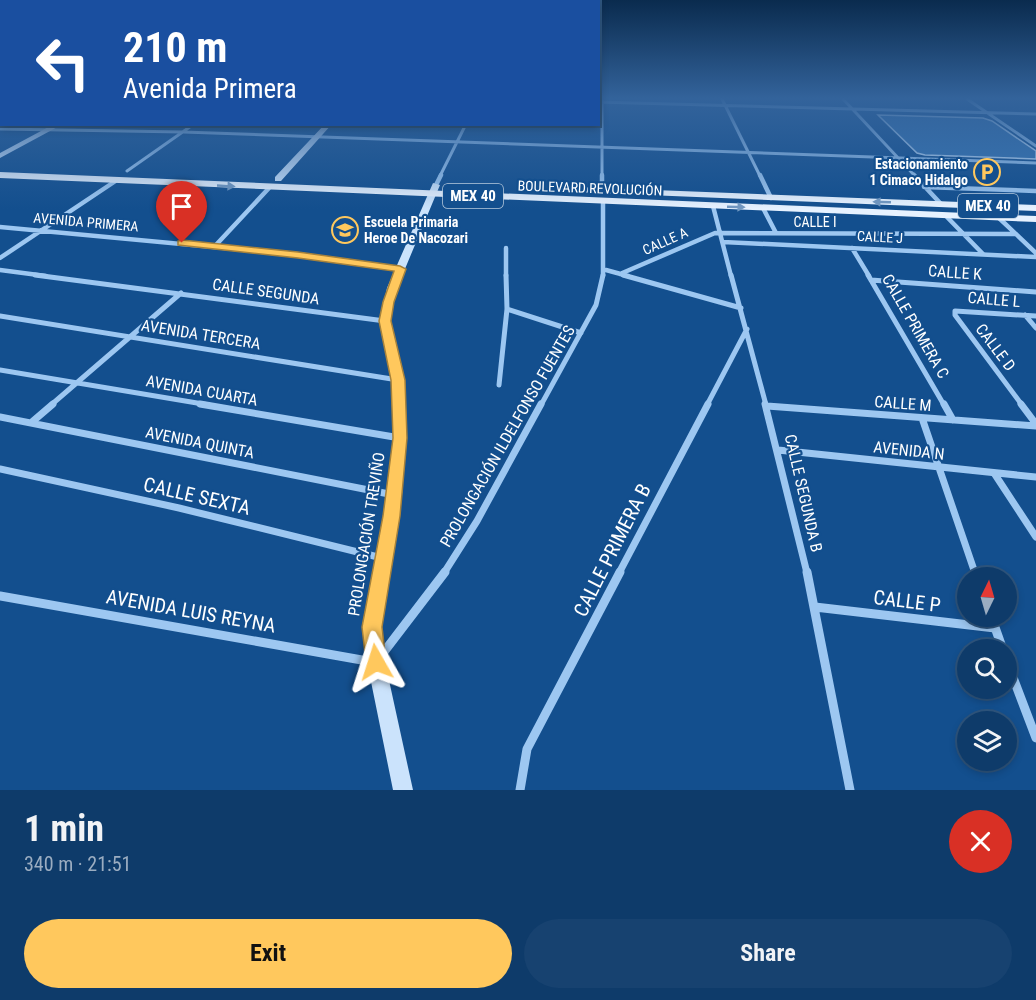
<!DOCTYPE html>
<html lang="en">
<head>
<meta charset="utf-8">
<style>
  body { margin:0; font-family:"Roboto Condensed",sans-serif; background:#174270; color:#f1f3f6; height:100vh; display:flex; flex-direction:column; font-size:22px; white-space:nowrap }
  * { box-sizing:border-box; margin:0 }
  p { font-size:20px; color:#9badc1 }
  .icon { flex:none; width:33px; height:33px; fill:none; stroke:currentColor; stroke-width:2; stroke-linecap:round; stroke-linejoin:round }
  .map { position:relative; height:790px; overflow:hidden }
  .sheet { display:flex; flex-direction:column; background:#0e3b6a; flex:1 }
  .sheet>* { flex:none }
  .banner { position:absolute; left:0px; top:0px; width:600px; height:126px; box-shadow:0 3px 9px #0003,0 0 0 2px #2e557e; background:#1a4fa0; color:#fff; overflow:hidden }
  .needle { width:39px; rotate:5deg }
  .tools { position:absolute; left:957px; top:567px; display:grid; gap:12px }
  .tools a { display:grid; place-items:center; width:60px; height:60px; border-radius:50%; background:#0e3b6a; box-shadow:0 3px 9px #0003,0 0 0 2px #2e557e; font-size:30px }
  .pin { position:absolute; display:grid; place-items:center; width:51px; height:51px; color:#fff; margin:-62px -26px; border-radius:50% 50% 50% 0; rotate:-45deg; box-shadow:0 0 6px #0007 }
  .pin .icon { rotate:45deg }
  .me { position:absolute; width:66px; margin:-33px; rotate:354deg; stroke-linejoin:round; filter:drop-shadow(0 0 4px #0008) }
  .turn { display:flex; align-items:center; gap:21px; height:126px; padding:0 24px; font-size:27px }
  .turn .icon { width:78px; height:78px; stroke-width:2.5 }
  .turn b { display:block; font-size:42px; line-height:51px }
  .round { display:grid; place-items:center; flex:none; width:63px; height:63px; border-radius:32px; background:#174270 }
  .overview { display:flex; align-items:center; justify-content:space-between; height:102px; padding:0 24px }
  h1 { font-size:36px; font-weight:700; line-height:45px }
  .primary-button { display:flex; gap:12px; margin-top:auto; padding:12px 24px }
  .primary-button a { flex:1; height:69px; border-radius:36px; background:#ffc85d; color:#111; font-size:24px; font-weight:700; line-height:69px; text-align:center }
  .primary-button a+a { background:#174270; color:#f1f3f6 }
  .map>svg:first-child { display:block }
</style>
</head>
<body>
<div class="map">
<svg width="1036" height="790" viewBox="0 0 1036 790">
  <rect width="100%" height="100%" fill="#134f8e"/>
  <path fill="#3776b5" stroke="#c4e0fc" stroke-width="1.5" d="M878,115L983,118L992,121L1036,151V159L925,155L917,153Z"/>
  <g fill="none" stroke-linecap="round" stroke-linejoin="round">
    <path stroke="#9dc7f1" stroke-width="3" d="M602,99V176
      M722,99L760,176
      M843,99L915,176
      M967,99L1036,146
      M598,102L1036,114
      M0,129L184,132L1036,163
      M127,171L194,124
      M440,176L466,124"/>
    <path stroke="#9dc7f1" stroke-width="4.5" d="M602,175V191
      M760,175L771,198
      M914,175L941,204
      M436,185L441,175
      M924,187L1036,191
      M603,202V276
      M713,206L731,276
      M763,208L776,233
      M946,216L983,254
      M999,218L1036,253
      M0,227L298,255L400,269
      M723,242L1036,257
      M215,246L269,188
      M506,248V276
      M852,248L869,276
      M0,258L117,180
      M0,270L46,276
      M606,270L628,276
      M620,274L715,233L1016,234"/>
    <path stroke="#9dc7f1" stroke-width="5" d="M35,275L385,321
      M623,275L741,308
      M731,275L766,405
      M868,275L944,405
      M871,280L1036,292
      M507,309L581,333
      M1025,315L1036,328
      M0,316L398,380
      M0,370L209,405
      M499,385L507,309L506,275
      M51,405L181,293
      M541,405L596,305L603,275
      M707,405L747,329
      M1022,405L955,315V311L1036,316"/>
    <path stroke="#9dc7f1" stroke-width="7" d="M200,404L400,438
      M765,404L807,573
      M944,404L953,420
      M1021,404L1036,424
      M767,406L1036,426
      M0,417L394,495
      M922,418L975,573
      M32,422L53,404
      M778,450L1036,477
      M0,469L179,508L382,558
      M994,473L1036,537
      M444,573L477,521L541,404
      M619,573L708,404"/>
    <path stroke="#9dc7f1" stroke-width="9" d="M807,572L850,790
      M975,572L977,578
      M0,596L373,662
      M815,607L995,628
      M991,616L1003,650
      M380,657L445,572
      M1006,659L1036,738
      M520,790L527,749L620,572"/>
    <path fill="#cbe3fc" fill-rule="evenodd" d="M54,124H63L0,158V153Z
      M325,124H332L281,181H275V177Z
      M433,183L440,185L397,288L390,321L404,380L406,438L402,495L381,627L385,662L413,790H393L367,662L363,627L388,495L394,438L392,380L380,321L387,288Z"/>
    <path fill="#e7f2ff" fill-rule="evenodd" d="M0,172L1036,216V222L0,178Z
      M577,187L1036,205V211L574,192V188Z"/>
  </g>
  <defs><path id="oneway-solid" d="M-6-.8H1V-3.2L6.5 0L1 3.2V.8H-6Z" transform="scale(1.5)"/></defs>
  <g fill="#7298c1">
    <use href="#oneway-solid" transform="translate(226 186) rotate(3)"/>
    <use href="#oneway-solid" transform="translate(882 202) rotate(-178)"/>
    <use href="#oneway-solid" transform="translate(736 207) rotate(2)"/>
  </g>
  <linearGradient id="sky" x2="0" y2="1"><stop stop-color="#0a2b4e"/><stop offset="0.47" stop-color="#33639b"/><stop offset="1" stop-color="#33639b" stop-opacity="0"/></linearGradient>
  <rect width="1036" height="209" fill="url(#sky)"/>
  <path fill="#ffc85d" stroke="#a6823c" stroke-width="1.5" d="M182,240L298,252L400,266L406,269L394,302L391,321L405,380L407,438L400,516L382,627L386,662L383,669L376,672L369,669L366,662L362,627L383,516L393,438L391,380L379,321L383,302L394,271L298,258L178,245V241Z"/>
  <defs>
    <symbol id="parking-ring" viewBox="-11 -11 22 22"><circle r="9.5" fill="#134f8e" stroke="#ffc85d" stroke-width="1.5"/><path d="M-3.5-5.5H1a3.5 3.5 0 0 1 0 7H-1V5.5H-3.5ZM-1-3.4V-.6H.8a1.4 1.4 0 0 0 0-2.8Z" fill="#ffc85d"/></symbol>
    <symbol id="school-ring" viewBox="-11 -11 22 22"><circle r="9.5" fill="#134f8e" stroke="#ffc85d" stroke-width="1.5"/><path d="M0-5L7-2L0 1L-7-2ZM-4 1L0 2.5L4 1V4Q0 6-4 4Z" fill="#ffc85d"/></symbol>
  </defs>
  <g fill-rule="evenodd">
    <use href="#parking-ring" x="972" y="157" width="30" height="30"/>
    <use href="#school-ring" x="330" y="215" width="30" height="30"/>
  </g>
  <g text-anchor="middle" stroke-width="4.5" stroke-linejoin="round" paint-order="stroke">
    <g font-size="14" font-weight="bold" fill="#fff" stroke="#134f8e" text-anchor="end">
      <text x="968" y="169">Estacionamiento<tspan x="968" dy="16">1 Cimaco Hidalgo</tspan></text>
      <text x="364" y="227" text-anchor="start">Escuela Primaria<tspan x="364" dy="16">Heroe De Nacozari</tspan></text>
    </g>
    <g font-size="14" fill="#fff" stroke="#134f8e">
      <text transform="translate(590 188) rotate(2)" y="5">BOULEVARD REVOLUCIÓN</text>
      <text transform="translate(86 222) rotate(5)" y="5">AVENIDA PRIMERA</text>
      <text x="815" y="227">CALLE I</text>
      <text transform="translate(880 237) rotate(3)" y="5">CALLE J</text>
      <text transform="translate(665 241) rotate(-24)" y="5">CALLE A</text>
    </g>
    <g fill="#134f8e" stroke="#b8cadd" stroke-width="1.5">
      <rect x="443" y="184" width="60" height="24" rx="4.5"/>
      <rect x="958" y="194" width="60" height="24" rx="4.5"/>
    </g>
    <g font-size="15" font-weight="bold" fill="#fff">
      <text x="473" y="201">MEX 40</text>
      <text x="988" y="211">MEX 40</text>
    </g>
    <g font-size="16" fill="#fff" stroke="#134f8e">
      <text transform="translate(955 272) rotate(4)" y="6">CALLE K</text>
      <text transform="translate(266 291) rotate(8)" y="6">CALLE SEGUNDA</text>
      <text transform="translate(994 299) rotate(5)" y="6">CALLE L</text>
      <text transform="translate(916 326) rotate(60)" y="6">CALLE PRIMERA C</text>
      <text transform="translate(201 334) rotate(9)" y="6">AVENIDA TERCERA</text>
      <text transform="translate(996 347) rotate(53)" y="6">CALLE D</text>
      <text transform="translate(202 390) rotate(10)" y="6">AVENIDA CUARTA</text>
      <text transform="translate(903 403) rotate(4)" y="6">CALLE M</text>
      <text transform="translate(507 436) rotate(-60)" y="6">PROLONGACIÓN ILDELFONSO FUENTES</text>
      <text transform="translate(200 442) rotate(11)" y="6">AVENIDA QUINTA</text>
      <text transform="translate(909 450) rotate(6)" y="6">AVENIDA N</text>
      <text transform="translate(804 493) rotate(77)" y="6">CALLE SEGUNDA B</text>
      <text transform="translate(366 534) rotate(-81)" y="6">PROLONGACIÓN TREVIÑO</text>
    </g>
    <g font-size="20" fill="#fff" stroke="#134f8e">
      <text transform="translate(197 496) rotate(13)" y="7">CALLE SEXTA</text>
      <text transform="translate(612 550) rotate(-63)" y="7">CALLE PRIMERA B</text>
      <text transform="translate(907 601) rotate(7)" y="7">CALLE P</text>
      <text transform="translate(191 611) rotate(10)" y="7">AVENIDA LUIS REYNA</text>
    </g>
  </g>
</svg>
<div class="tools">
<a><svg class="needle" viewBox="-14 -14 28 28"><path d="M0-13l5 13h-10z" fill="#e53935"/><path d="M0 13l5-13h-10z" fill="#9badc1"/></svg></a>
<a><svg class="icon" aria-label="search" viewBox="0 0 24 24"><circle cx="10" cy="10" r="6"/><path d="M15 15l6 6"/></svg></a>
<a><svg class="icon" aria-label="layers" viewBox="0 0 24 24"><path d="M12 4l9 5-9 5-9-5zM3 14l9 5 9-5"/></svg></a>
</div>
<div class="pin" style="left:182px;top:243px;background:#d93025"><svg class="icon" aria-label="arrive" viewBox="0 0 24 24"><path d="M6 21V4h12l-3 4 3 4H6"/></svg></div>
<svg class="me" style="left:376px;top:662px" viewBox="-20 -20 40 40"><path d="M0-17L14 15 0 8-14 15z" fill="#ffc85d" stroke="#fff" stroke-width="4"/></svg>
<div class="banner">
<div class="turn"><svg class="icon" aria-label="left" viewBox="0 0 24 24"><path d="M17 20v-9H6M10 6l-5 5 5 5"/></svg><div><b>210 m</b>Avenida Primera</div></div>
</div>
</div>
<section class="sheet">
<div class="overview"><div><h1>1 min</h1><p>340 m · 21:51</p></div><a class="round" style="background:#d93025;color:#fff"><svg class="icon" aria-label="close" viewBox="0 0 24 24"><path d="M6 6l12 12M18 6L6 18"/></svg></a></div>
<div class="primary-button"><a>Exit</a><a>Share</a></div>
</section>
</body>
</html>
